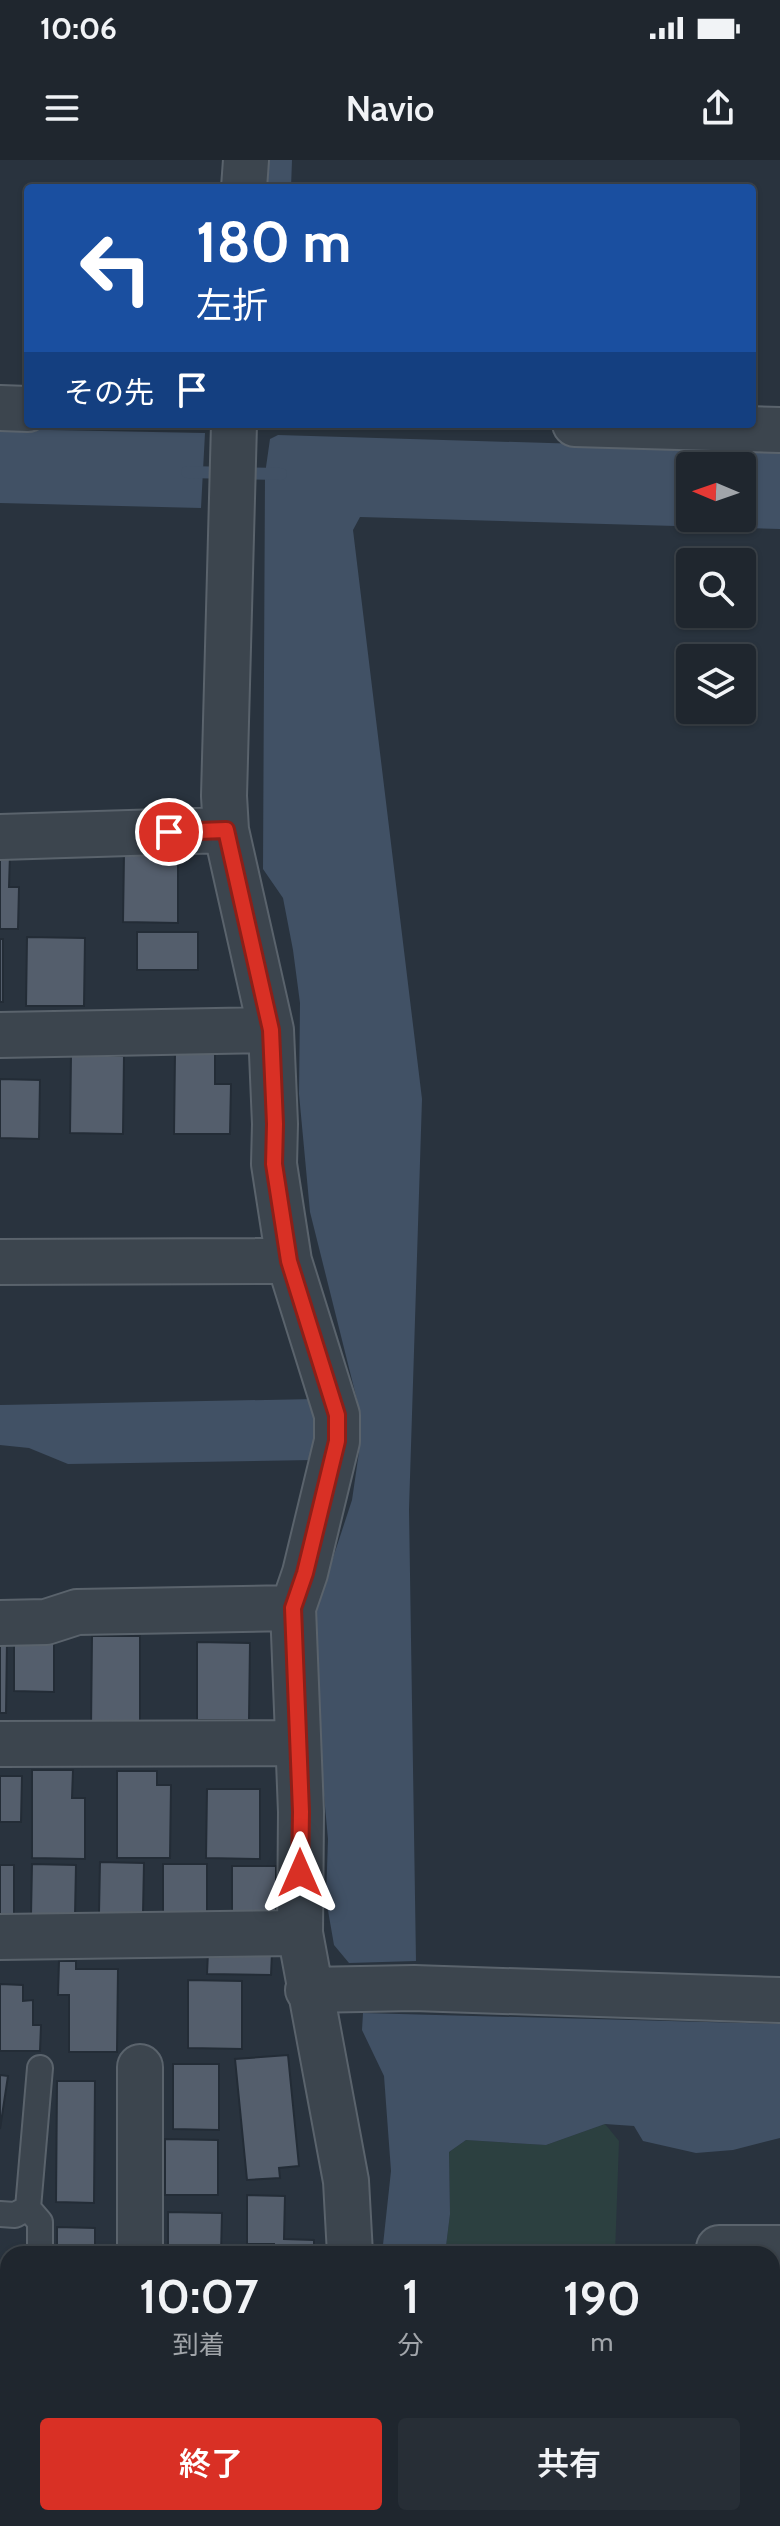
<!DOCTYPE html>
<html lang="ja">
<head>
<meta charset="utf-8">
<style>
  body { margin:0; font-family:Cabin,"Noto Sans JP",sans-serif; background:#272e36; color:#f1f3f6; height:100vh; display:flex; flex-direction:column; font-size:30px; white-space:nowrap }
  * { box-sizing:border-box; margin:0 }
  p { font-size:26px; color:#a1a5aa }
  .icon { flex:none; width:44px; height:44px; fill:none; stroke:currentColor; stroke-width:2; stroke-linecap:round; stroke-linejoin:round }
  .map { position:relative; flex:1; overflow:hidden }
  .panel { position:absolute; left:0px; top:2086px; width:780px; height:280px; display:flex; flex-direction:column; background:#1f262e; border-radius:24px 24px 0 0; box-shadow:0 2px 6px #0004,0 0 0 2px #3c434a }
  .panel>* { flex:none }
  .top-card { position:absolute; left:24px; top:24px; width:732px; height:244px; border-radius:8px; box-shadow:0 2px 6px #0004,0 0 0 2px #3c434a; background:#1a4fa0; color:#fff; overflow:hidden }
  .needle { width:52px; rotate:272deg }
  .fabs { position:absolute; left:676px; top:292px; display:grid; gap:16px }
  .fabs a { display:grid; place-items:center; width:80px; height:80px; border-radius:8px; background:#1f262e; box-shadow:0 2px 6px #0004,0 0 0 2px #3c434a; font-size:40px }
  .pin { position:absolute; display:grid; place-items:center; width:68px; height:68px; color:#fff; margin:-34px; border:4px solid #fff; border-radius:50%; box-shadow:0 2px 8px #0007 }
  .me { position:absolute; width:88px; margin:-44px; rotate:0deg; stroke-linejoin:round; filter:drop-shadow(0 0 6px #0008) }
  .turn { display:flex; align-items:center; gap:28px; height:168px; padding:0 40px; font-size:36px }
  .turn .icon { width:104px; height:104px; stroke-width:2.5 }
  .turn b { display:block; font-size:56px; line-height:68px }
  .then { display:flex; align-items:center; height:76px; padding:0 40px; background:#0003; gap:16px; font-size:30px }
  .eta { display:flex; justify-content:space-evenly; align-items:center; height:136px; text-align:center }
  .eta b { font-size:48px; font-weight:600; line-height:56px }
  .button { display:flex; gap:16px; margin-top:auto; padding:16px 40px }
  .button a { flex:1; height:92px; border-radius:8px; background:#d93025; color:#fff; font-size:32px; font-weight:600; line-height:92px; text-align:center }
  .button a+a { background:#272e36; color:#f1f3f6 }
  .status { display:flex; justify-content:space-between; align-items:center; height:56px; padding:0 40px; background:#1f262e; direction:ltr }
  .status svg { height:22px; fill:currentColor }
  header { display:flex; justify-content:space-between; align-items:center; height:104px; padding:0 40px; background:#1f262e; font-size:36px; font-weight:600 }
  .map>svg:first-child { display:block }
</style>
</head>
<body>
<div class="status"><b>10:06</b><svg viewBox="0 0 49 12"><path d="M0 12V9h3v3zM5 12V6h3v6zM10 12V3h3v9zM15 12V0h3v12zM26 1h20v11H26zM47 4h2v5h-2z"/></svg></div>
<header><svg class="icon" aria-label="menu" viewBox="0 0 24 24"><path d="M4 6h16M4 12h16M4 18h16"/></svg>Navio<svg class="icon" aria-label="share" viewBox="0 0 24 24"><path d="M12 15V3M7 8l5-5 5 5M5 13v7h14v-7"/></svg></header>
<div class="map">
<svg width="780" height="2366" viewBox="0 0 780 2366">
  <rect width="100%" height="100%" fill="#29333e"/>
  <path fill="#2c4040" d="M605,1964L619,1981L615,2094H445L450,2054L449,1992L466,1980L546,1985Z
    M248,2358H350L349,2366H248Z"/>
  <path fill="#415165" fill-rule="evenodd" d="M267,0H292L291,28H265Z
    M0,269L205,273L201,348L0,343Z
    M278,275L780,290V369L360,357L353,370L422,939L409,1349L416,1801L349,1803L334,1785L326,1739L328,1679L309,1471L352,1340L359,1292L358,1244L310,1052L299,934L300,843L293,790L283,738L263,709L265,314L270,279ZM690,306H742V358H690Z
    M315,1239L313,1300L68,1304L29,1288L0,1285V1245Z
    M363,1853L780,1864V1978L733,1990L696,1993L643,1981L634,1966L605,1964L546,1985L466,1980L449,1992L450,2054L445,2094H382L391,2011L384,1916L362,1870Z"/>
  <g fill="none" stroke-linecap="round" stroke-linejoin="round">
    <path stroke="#415165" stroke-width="12" d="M187,312L281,314"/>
  </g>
  <path fill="#545e6c" stroke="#232c36" stroke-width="2" d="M124,693H178V763L123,762Z
    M0,694H10L9,727H19L18,769H0Z
    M137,772H198V810H137Z
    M27,777L85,778L84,846H26Z
    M0,779H3V842H0Z
    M175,893H215V924H231L230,974H174Z
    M71,895L124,896L123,974L70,973Z
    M0,919L40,920L39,979L0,978Z
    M92,1476H140V1569L91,1568Z
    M0,1480H7L6,1553H0Z
    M14,1480L54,1481V1532L14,1531Z
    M197,1482L250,1483L249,1560H197Z
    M32,1610H73L72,1638H85V1699L32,1698Z
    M117,1611H157V1625H171L170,1698H117Z
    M0,1616H22L21,1662H0Z
    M207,1629H260V1699L206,1698Z
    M100,1702L144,1703L143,1754L99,1753Z
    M32,1704L76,1705L75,1756L31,1755Z
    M163,1704H207V1755H163Z
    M0,1705H14V1756H0Z
    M232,1706H276V1757H232Z
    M208,1792H272L271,1815L207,1814Z
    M59,1801H76V1809H118L117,1892H69V1835H58Z
    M188,1820L242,1821V1889L188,1888Z
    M0,1824L23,1825V1841L33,1840V1865H41L40,1891H0Z
    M288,1895L299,2006L279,2008L280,2018L247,2020L235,1899Z
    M173,1904H219V1970L173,1969Z
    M0,1915L8,1916L0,1969Z
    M57,1921H95L94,2043L56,2042Z
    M165,1979L218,1980V2035H165Z
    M247,2035L285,2036L284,2079L314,2080V2094H274V2084H247Z
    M168,2052L222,2053L221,2094H168Z
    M57,2067L95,2068V2094H57Z
    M160,2358H230V2365L160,2366Z
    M653,2358H712V2366H631V2361H653Z"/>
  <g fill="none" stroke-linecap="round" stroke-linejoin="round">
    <defs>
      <path id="lane" d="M0,2054L15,2055L28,2048
        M40,2094V2062L28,2048L40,1908
        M0,2356L8,2354
        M31,2366L32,2358"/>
      <path id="street" d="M244,28L246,0
        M0,248L28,249
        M234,264L224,636L226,670L271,870L275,964L274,1004L289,1101L337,1255V1281L305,1413L293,1448L301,1652L300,1773L346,2021L350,2094
        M575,264L780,270
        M0,677L226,670
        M0,875L271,870
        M0,1102L289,1101
        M0,1463L46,1462L77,1452L293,1448
        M0,1584L297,1583
        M0,1777L300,1773
        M308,1830L414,1828L780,1840
        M719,2088H780
        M140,2094V1907
        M141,2358V2366
        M360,2366V2358
        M603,2366V2358"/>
    </defs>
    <use href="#lane" stroke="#5a636c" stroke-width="28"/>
    <use href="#street" stroke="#5a636c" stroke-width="48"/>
    <path stroke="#4b5c5e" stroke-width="5" stroke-dasharray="6 6" stroke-linecap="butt" d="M0,2156L8,2103
      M0,2248L8,2290"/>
    <use href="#lane" stroke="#3c454e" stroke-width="24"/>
    <use href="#street" stroke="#3c454e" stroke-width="44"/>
  </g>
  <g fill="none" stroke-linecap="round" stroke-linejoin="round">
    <defs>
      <path id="route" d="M169,672L226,670L271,870L275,964L274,1004L289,1101L337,1255V1281L305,1413L293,1448L301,1652L300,1713"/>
    </defs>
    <use href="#route" stroke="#8d1f18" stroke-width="20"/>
    <use href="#route" stroke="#d93025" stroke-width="14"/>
  </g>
</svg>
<div class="fabs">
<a><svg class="needle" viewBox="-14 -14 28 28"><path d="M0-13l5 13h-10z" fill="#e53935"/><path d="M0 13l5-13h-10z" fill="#a1a5aa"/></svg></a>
<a><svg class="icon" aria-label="search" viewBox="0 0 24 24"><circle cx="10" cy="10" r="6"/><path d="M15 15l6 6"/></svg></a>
<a><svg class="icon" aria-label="layers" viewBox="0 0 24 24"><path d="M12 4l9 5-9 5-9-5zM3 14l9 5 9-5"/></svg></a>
</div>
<div class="pin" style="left:169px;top:672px;background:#d93025"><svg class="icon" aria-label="arrive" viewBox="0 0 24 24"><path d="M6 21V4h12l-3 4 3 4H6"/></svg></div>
<svg class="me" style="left:300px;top:1713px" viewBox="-20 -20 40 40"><path d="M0-17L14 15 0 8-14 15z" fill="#d93025" stroke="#fff" stroke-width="4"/></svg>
<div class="top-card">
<div class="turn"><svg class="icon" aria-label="left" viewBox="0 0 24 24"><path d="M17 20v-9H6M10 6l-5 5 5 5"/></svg><div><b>180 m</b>左折</div></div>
<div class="then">その先<svg class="icon" aria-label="arrive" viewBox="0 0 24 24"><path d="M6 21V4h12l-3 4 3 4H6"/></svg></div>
</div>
<section class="panel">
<div class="eta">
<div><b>10:07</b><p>到着</p></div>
<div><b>1</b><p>分</p></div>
<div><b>190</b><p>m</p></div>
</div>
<div class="button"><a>終了</a><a>共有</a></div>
</section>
</div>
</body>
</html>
